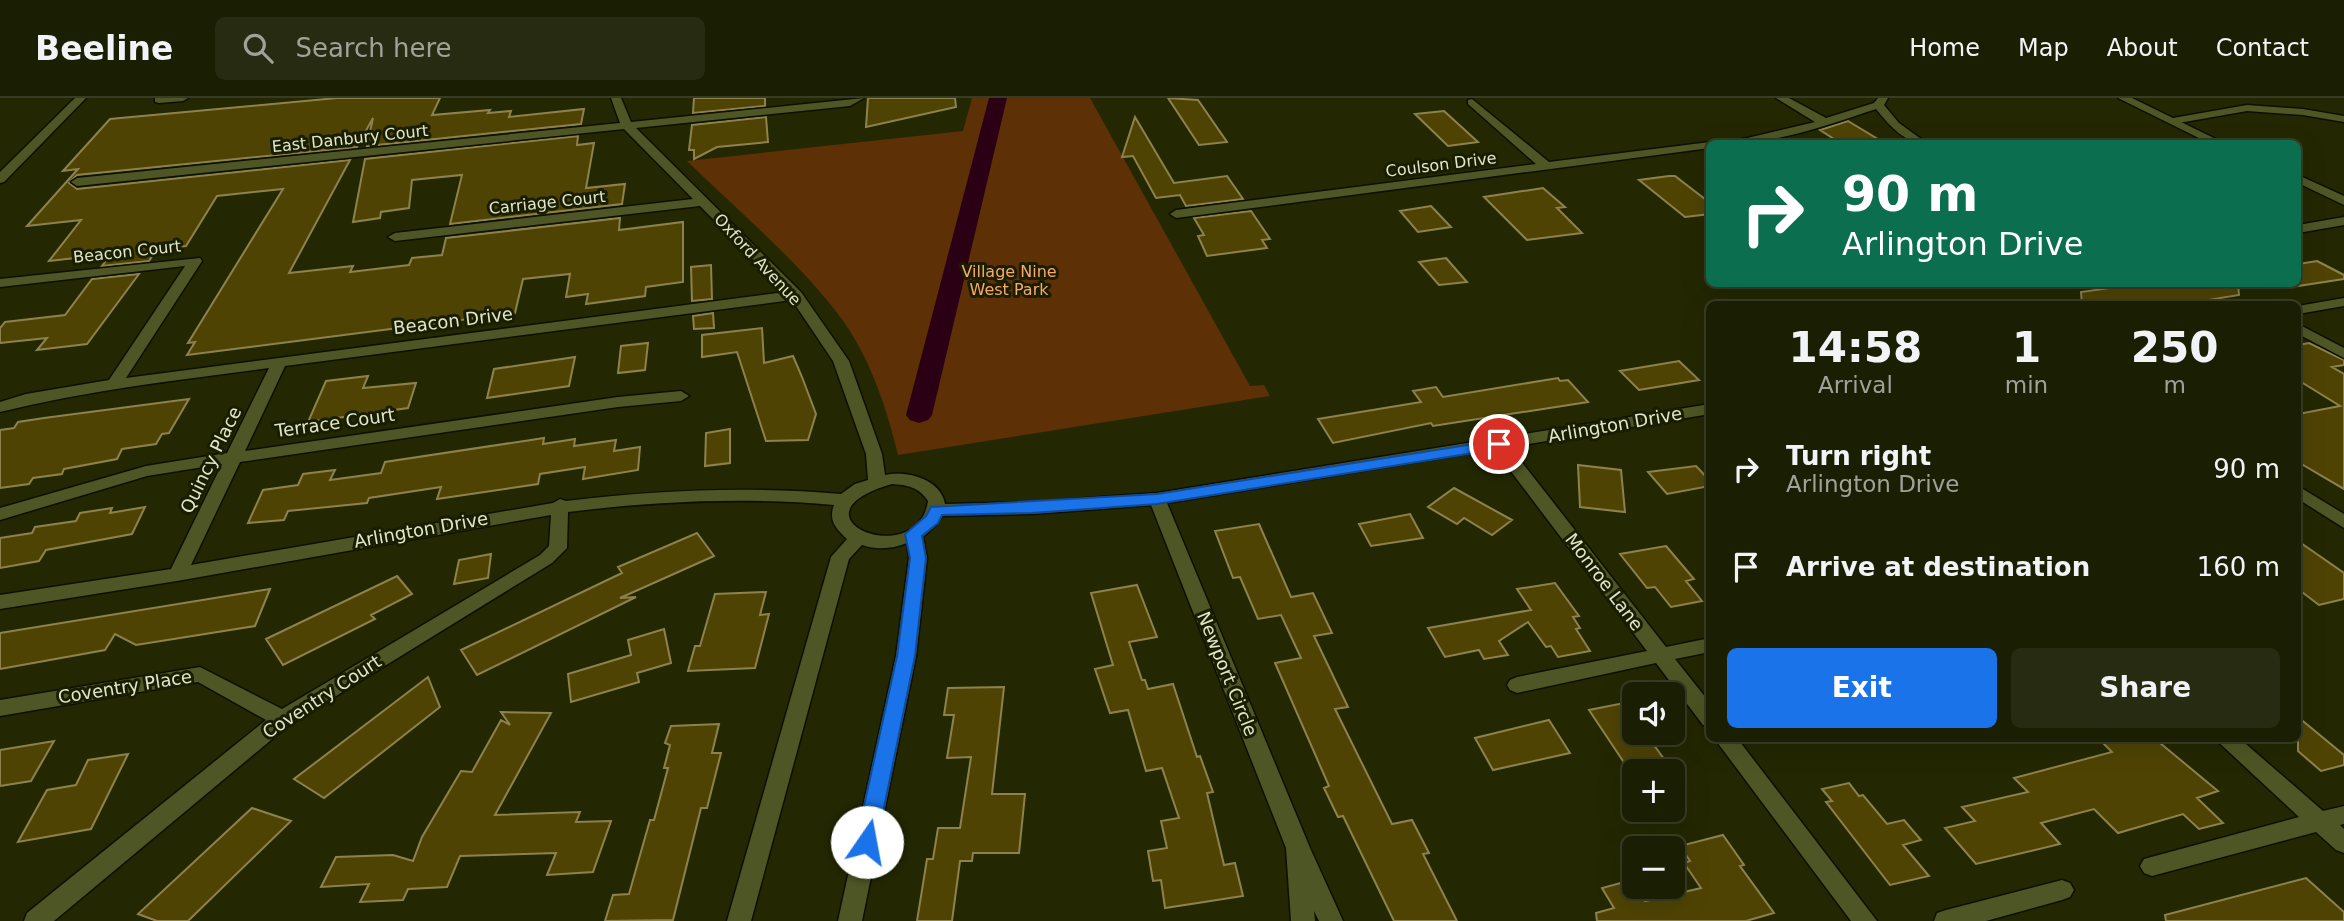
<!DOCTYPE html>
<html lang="en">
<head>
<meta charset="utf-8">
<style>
  body { margin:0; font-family:"DejaVu Sans",sans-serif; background:#272b11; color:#f1f3f6; height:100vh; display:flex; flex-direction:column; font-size:26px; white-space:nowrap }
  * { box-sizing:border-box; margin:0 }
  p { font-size:23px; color:#9fa299 }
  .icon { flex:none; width:38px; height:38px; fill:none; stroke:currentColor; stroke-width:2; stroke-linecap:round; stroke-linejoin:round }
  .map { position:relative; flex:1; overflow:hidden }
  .panel { position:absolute; left:1706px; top:203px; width:595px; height:441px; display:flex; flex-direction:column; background:#1a1e02; border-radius:10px; box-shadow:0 7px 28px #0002,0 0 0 2px #383c24 }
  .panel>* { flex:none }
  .top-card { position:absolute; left:1706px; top:42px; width:595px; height:147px; border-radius:10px; box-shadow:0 7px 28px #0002,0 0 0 2px #383c24; background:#0b6e4f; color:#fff; overflow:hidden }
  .fabs { position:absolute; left:1622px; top:584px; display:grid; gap:14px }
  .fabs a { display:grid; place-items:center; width:63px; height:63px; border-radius:10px; background:#1a1e02; box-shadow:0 7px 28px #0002,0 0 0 2px #383c24; font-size:35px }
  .pin { position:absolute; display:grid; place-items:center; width:60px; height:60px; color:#fff; margin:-30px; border:4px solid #fff; border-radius:50%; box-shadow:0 2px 7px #0007 }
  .me { position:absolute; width:77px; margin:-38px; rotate:12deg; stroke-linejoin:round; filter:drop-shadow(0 0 5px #0008) }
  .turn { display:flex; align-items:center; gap:24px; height:147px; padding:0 21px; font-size:32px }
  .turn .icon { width:91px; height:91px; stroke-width:2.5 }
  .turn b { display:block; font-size:49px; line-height:60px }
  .eta { display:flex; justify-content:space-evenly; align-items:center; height:119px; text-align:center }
  .eta b { font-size:42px; font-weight:600; line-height:49px }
  .action { display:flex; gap:14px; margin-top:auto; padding:14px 21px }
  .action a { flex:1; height:80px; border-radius:10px; background:#1a73e8; color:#fff; font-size:28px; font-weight:600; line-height:80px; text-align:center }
  .action a+a { background:#272b11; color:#f1f3f6 }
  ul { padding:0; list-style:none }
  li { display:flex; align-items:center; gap:21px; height:98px; padding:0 21px }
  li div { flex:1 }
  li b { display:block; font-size:26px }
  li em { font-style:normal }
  header { display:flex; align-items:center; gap:42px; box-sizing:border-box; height:98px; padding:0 35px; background:#1a1e02; border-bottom:2px solid #383c24 }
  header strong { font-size:33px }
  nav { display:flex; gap:38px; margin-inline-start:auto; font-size:24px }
  .search { width:490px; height:63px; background:#272b11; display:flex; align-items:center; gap:18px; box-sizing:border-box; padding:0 24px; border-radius:10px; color:#9fa299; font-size:26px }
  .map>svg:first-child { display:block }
</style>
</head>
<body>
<header>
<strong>Beeline</strong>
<div class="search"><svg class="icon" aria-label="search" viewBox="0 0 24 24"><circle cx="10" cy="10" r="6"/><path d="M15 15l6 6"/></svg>Search here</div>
<nav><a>Home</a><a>Map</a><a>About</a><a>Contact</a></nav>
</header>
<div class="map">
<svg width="2344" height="823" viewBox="0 0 2344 823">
  <rect width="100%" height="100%" fill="#232802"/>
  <path fill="#5d3005" d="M972,0H1090L1250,288L1264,287L1270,298L898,357C887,311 871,263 844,224C800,164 740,115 687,63L963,33Z"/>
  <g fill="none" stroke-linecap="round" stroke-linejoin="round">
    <path fill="#2b0014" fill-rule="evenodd" d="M989,0H1007L932,317L928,322L919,325L910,322L906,317Z"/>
  </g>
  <path fill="#4f4304" stroke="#8d824e" stroke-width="2" d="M337,0H440L432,17L490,12L488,15L511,13L509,19L584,11L581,26L367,48L373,20L357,49L77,77L69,85L77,91L350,62L289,175L353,168L350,174L409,167L412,160L442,157L446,140L620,120L619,132L683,124V184L646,189L645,198L586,206L588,196L566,199L570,176L523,181L515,215L187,257L195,244L188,245L283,91L217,98L186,148L157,151L149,163L102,168L111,156L49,163L81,122L27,128L78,71L63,73L110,21Z
    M694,0H765V8L693,15Z
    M868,0H955L956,9L866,29Z
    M1168,0L1198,2L1227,44L1199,47Z
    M1444,13L1478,44L1448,48L1415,16Z
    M766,19L768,44L717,49L694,61V52H689L692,27Z
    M1135,19L1174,85L1227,78L1243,101L1186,108L1180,97L1156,100L1133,58L1122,59Z
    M1848,23L1886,46H1842L1820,32Z
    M578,38L577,47L594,45L586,90L625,86L622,106L450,126L462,77L412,82L409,110L381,114L380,120L353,124L365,61Z
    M1669,78H1675L1710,105V116L1685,119L1639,82Z
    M1543,90L1565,109L1557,110L1582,135L1527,142L1484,99Z
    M1431,108L1451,129L1418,134L1400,113Z
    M1251,113L1270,141L1262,142L1267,150L1207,158L1198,138L1204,137L1194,120Z
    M1446,160L1467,184L1439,187L1419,164Z
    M2317,163L2344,177V181L2298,188V166Z
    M711,167L712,201L692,203L691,169Z
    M139,176L87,246L37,252L47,240L0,245V230L5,224L65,217L92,181Z
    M2138,186H2238L2239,197L2184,206H2082L2081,194Z
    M713,215L714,230L694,231L693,218Z
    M762,230L764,265L793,258L802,279L816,316L808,342L766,343L737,254L702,259V237Z
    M648,245L645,272L618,275L621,248Z
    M2309,245L2344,262V267L2332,269L2344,276V391L2298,364V316L2340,308L2298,282V247Z
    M575,259L569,288L487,300L494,271Z
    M1679,263L1699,282L1639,292L1620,273Z
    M368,278L363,290L416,285L408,310L308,324L326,283Z
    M1558,280L1560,283L1568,282L1588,304L1433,328L1431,325L1333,345L1318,321L1421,304L1413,293L1436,289L1443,299Z
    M189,301L169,335L162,336L156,346L122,351L117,361L64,371L62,376L33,380L29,386L0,390V332L14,330L18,324L44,320Z
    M730,331V365L705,368L706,335Z
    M544,340L543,346L575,341L574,348L616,342L614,353L640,349L638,372L583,381L585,369L540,376L538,386L437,401L441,389L369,400L367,405L288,413L284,422L248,425L263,392L298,387L303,376L335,372L330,382L381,375L385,364Z
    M1578,367L1621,372L1625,414L1580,409Z
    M1696,368L1710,383V388L1667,396L1648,374Z
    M1454,390L1512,422L1492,437L1464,420L1457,426L1428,409Z
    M145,409L132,436L46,452L39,463L0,470V440L32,435L35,429L76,423L80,415L112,410L110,415Z
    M1410,416L1423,440L1371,448L1359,426Z
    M1259,426L1291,499L1313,495L1332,535L1314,538L1348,609L1335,611L1392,726L1412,722L1429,755L1423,756L1457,823H1394L1343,718L1338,719L1324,690L1329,688L1275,565L1301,560L1281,517L1258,521L1240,479L1233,480L1215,433Z
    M697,435L714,458L620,500L636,499L477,577L461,552L622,475L618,469Z
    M2298,443L2344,475V501L2319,507L2298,491Z
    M1666,448L1694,481L1686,483L1702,503L1671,509L1655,489L1647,490L1620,456Z
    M491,456L488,480L454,486L459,462Z
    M397,478L412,496L371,517L375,521L283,567L266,541Z
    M1555,485L1579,518L1573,519L1580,530L1576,531L1590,553L1558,559L1551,548L1546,549L1528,524L1499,543L1508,557L1484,561L1479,552L1445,559L1428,530L1531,512L1517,491Z
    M1137,487L1157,539L1129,544L1142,582H1145L1148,591L1173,586L1197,659L1200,658L1213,694L1207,695L1224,767L1235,765L1243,798L1165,810L1161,782L1153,783L1148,753L1167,750L1161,723L1179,720L1162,670L1146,673L1128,612L1110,615L1095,571L1113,567L1091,495Z
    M270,491L255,528L136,547L115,536L105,552L0,571V535Z
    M766,494L760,517L769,516L755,570L688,573L695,548H700L715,496Z
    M664,531L671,565L637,575L639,584L571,604L568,576L631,557L628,542Z
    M428,579L440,609L324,700L294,681Z
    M1004,589L992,696H1025L1019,755H973L972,763H960L952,823H917L927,761H933L938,730H960L971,659L947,660L954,617H944L948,590Z
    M1624,605L1634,620V635H1645L1670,669L1634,674L1633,678L1589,612Z
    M501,614L551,615L495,717L580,714L576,724L611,723L593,774L547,777L556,755L460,758L447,789L408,791L403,802L360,804L369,786L321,789L336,759L393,757L413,763L422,739L461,673L472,674L501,622L510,627Z
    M2298,619L2344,657V667L2321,673L2298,653Z
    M1549,622L1570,655L1493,672L1475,640Z
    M719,626L712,655H721L707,710H701L673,822L605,823L613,797L629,796L650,722H654L668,670H664L670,647L665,645L671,628Z
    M2098,640H2154L2218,693L2197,700L2223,725L2199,731L2183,716L2118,735L2094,711L2041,725L2060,746L1976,766L1945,730L1975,723L1962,709L2028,694L2014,680L2112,654Z
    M54,643L31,683L0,688V652Z
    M128,656L91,731L18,744L47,692L76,687L88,662Z
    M1849,685L1859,698L1863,697L1887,726L1904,722L1921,742L1903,747L1929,778L1890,787L1826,704L1832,703L1822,691Z
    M252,710L291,723L188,823H157L138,816Z
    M1723,737L1744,767L1740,768L1774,815L1746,823H1597L1596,815L1614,810L1602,790L1632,782L1645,803L1701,790L1684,765L1690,763L1680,748Z
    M2306,780L2344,814V823H2166L2165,817Z"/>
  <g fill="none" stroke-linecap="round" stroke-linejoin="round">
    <defs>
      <path id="minor" d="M155,0H188L183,3L159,5L155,4Z
        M611,0H621L631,24L864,0L850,8L636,30L801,194L849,263L882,356L885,377C907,372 941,381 945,406L1032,404L1157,395L1710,306V316L1510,349L1666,549L1710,540V554L1675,561L1710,605V629L1703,627L1656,565L1517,595L1510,592L1507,587L1510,582L1517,579L1647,553L1494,351L1167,405L1310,750L1343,823H1319L1314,813L1315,823H1291L1286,750L1151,407L1032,416L942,418L935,428L923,439L927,460L916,558L862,823H838L896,558L909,460L907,445C892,451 877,452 862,447L849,461L751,823H727L831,459L847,441C836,431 828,422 834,407C745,399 657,403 568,414L567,450L552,465L289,627L54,823H24L27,815L266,622L198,584L0,618V602L200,569L282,611L540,457L549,448L551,417L177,483L0,511V497L171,471L222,366L147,378L0,422V410L146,368L227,355L269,270C179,282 88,292 0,314V304L26,296L109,282L185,168L0,189V181L200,160L202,163L126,280L785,194L700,108L395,143L388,139L395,135L693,101L624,31L77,88L71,84L77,80L620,25ZM792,202L833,263L866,356L868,382L855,386L841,396C748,388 658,392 566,403L560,401L553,405L191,467L240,364L618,309L681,303L689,298L681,293L618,299L245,353L285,268ZM892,386C907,387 919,389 928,403C918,475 781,418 892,386Z
        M1776,0H1789L1826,20L1874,5L1878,0H1888L1884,7L1899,25L1928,46C1905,46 1890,28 1876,11C1825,28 1776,46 1722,46L1815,24Z
        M1472,1L1549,64L1710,44L1715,46H1710V50L1176,120L1170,116L1176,112L1536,66L1468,6V2Z
        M2247,7L2303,11L2344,18V24L2303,17L2247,13L2173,26L2167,23L2173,20Z
        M2344,119V127L2298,135V127Z
        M2344,200V208L2298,216V208Z
        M2298,226L2344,250V260L2298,236Z
        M2298,388L2344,416V430L2298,401Z
        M1714,640H1737L1877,823H1851Z
        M2214,640H2239L2323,713L2344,708V726L2340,727L2344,731V755L2336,752L2316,734L2152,778L2144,775L2140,768L2144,761L2299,719Z
        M2062,782L2070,785L2074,792L2070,799L2062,802L1986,823H1934L1937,815L1946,812Z"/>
      <path id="secondary" d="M75,0H86L4,84L0,85V74Z
        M2118,0H2132L2226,46H2211Z
        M2298,77L2344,98V107L2298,85Z"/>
    </defs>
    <use href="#minor" stroke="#0d1000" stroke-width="3"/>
    <use href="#secondary" stroke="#0d1000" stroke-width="3"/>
    <use href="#minor" fill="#4e5625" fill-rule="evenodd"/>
    <use href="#secondary" fill="#4e5625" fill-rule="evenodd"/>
  </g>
  <path fill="#1a73e8" stroke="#114b97" stroke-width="2" d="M1499,342L1504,343L1506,346L1504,350L1157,406L1032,415L942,417L938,425L922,438L926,460L915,558L877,744L874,750L867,752L859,750L856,744L897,558L910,460L905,436L926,418L931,409L1157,396Z"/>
  <g text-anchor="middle" stroke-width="6" stroke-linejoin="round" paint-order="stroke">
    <g font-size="16" fill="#e0e6cb" stroke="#1a1e00">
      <text transform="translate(350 40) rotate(-6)" y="6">East Danbury Court</text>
      <text transform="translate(1441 66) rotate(-7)" y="6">Coulson Drive</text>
      <text transform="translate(547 104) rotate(-6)" y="6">Carriage Court</text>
      <text transform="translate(127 153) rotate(-6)" y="6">Beacon Court</text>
      <text transform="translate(758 161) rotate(47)" y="6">Oxford Avenue</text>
    </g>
    <g font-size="16" fill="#fba869" stroke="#1a1e00">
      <text x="1009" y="179">Village Nine<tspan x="1009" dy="18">West Park</tspan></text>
    </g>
    <g font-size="18" fill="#e0e6cb" stroke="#1a1e00">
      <text transform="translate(453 223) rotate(-7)" y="6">Beacon Drive</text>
      <text transform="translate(335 325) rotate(-8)" y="6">Terrace Court</text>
      <text transform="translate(1615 327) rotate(-10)" y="6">Arlington Drive</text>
      <text transform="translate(211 362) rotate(-64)" y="6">Quincy Place</text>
      <text transform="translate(421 432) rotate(-10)" y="6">Arlington Drive</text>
      <text transform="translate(1604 484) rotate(53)" y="6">Monroe Lane</text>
      <text transform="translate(1227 576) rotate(68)" y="6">Newport Circle</text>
      <text transform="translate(125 589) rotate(-9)" y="6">Coventry Place</text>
      <text transform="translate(322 599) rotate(-33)" y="6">Coventry Court</text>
    </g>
  </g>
</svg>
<div class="fabs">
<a><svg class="icon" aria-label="sound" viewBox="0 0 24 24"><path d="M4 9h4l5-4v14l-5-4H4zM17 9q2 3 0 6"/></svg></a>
<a>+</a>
<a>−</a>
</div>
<div class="pin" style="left:1499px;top:346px;background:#d93025"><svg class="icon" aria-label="arrive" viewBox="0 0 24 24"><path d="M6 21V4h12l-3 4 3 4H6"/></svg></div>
<svg class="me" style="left:867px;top:744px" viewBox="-20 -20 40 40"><circle r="19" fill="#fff"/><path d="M0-13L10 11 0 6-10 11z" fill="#1a73e8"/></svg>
<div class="top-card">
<div class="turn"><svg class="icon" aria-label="right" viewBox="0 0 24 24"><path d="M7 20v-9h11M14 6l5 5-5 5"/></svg><div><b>90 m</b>Arlington Drive</div></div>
</div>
<section class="panel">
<div class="eta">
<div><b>14:58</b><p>Arrival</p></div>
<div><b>1</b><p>min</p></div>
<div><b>250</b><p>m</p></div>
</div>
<ul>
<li><svg class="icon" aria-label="right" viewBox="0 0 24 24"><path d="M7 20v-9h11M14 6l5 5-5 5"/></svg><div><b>Turn right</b><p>Arlington Drive</p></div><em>90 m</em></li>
<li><svg class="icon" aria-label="arrive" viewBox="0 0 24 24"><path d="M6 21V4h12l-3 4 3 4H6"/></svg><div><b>Arrive at destination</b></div><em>160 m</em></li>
</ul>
<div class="action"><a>Exit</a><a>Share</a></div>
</section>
</div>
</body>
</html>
